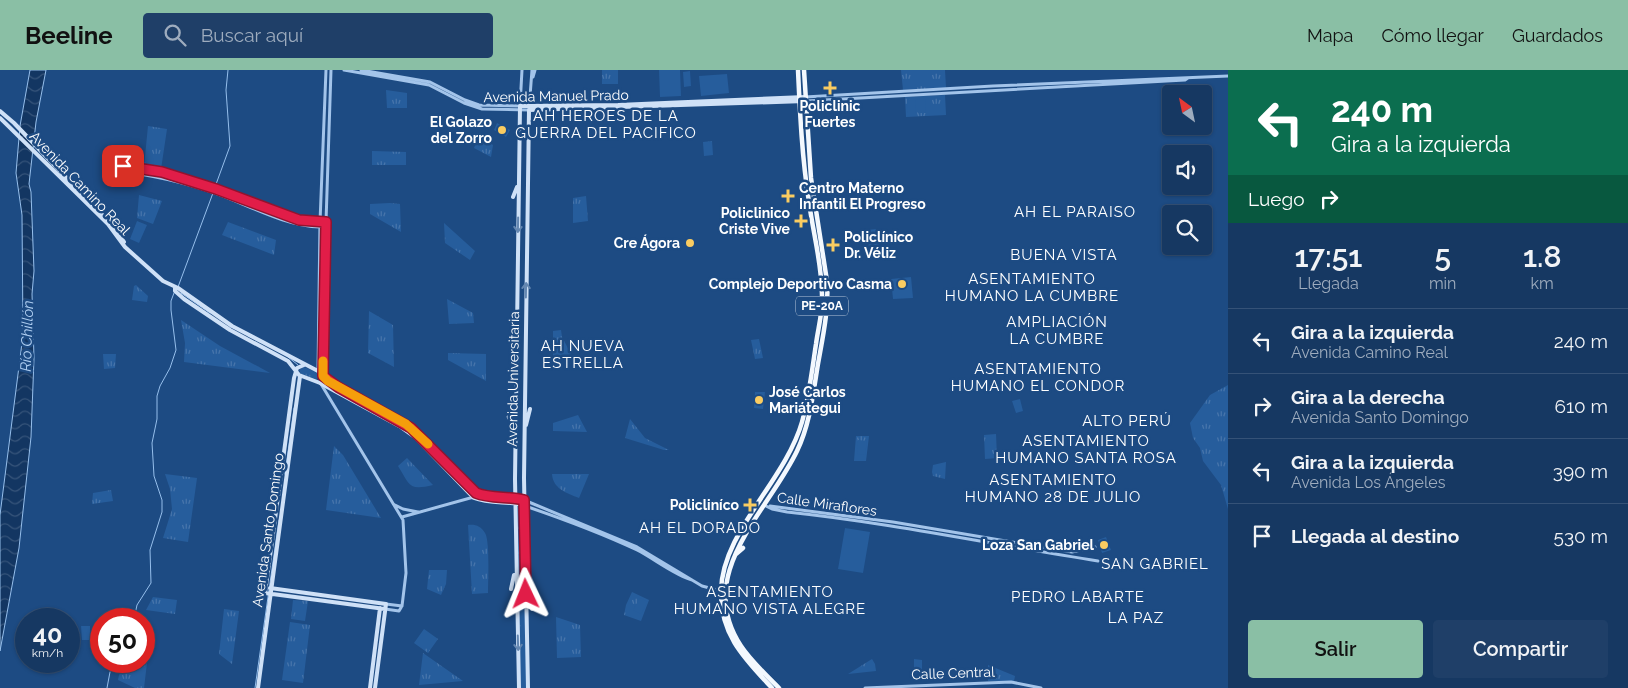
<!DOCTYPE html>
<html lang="es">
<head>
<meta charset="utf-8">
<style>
  body { margin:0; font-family:Raleway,sans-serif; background:#1f3f68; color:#f1f3f6; height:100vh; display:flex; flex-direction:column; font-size:19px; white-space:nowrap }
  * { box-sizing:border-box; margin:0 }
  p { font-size:16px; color:#9eacbe }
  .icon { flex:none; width:28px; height:28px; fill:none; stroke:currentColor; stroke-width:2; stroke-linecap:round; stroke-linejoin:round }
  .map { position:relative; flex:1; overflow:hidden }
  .details { display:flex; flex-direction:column; background:#163862; width:400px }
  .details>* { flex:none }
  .top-card { background:#0b6e4f; color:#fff; overflow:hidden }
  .needle { width:32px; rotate:327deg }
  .fabs { position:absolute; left:1162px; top:15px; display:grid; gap:10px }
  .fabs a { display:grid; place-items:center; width:50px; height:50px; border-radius:5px; background:#163862; box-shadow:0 1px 4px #0004,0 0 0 1px #355277; font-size:25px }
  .speed { position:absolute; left:15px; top:538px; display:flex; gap:10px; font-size:25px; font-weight:700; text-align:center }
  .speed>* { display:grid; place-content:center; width:65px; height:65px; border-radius:50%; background:#163862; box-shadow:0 1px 4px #0004,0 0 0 1px #355277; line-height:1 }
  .speed small { font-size:12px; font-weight:400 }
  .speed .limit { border:8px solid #d22; background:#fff; color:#111 }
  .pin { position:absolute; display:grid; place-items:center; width:42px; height:42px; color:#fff; margin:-21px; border-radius:10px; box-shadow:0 2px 8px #0006 }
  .me { position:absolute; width:55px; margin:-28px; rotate:358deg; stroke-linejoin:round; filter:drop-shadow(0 0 4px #0008) }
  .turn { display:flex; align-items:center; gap:18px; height:105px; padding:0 20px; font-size:22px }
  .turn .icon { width:65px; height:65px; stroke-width:2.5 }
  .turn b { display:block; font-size:35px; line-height:42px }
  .then { display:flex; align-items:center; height:48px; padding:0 20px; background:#0003; gap:10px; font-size:19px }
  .eta { display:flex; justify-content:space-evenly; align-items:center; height:85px; text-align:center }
  .eta b { font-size:30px; font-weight:600; line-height:35px }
  .primary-button { display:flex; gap:10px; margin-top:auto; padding:10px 20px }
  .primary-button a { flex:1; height:58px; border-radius:5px; background:#8abfa5; color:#111; font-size:20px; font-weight:600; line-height:58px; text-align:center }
  .primary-button a+a { background:#1f3f68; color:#f1f3f6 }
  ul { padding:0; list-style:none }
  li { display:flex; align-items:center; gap:15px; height:65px; padding:0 20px; border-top:1px solid #355277 }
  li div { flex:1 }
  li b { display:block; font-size:19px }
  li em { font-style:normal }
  header { display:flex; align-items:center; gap:30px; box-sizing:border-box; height:70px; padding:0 25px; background:#8abfa5; color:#111 }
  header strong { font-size:24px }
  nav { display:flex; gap:28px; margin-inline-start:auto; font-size:18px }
  .search { width:350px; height:45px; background:#1f3f68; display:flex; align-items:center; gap:12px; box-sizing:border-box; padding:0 18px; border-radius:5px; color:#9eacbe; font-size:19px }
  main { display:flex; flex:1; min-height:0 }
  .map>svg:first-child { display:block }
</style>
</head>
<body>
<header>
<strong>Beeline</strong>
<div class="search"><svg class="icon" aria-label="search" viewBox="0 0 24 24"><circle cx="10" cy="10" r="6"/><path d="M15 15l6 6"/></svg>Buscar aquí</div>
<nav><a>Mapa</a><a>Cómo llegar</a><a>Guardados</a></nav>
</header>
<main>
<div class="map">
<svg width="1228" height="618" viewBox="0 0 1228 618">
  <defs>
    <pattern id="grass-tufts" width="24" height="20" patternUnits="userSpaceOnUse" patternTransform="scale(1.25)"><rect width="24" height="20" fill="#265d9c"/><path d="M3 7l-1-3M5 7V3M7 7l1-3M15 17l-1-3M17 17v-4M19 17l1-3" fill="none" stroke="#4775ab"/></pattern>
    <pattern id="water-waves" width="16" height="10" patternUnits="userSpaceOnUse" patternTransform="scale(1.25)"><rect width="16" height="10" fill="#133662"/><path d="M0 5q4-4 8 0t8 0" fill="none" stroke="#36547a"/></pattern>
  </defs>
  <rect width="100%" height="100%" fill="#1d4b83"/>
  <path fill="url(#grass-tufts)" d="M602,0H618V14H602Z
    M901,0H945L946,18L903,20Z
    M386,20L407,23V38H387Z
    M945,25L946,45L906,47L905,27Z
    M148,56L167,59L161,99L144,97Z
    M479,66L493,75L491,87L474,78Z
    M712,71L713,85L704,86L703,72Z
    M372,81L406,82V95H372Z
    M139,125L162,131L153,154L137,148Z
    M586,126L588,151L573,153V128Z
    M390,133L400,134L401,162L370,144V134Z
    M228,152L276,170L274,185L222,165Z
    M444,153L475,181L470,190L445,173Z
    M877,159L879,178L869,179L867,160Z
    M136,215L148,226L147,232L132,230L134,216Z
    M447,229L473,243L474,253L449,254Z
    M369,241L393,255L394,297L368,283Z
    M181,250L220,276L270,303L184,292L185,273Z
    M561,260L562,267L571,284L553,290V261Z
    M759,269L763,288L755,289L751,270Z
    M448,283L486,284V311L448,290Z
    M103,284H116L115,298L104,299Z
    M304,297L319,303L320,307L316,309L301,304L299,300Z
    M1228,315V439L1221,415L1203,391L1200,378L1193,368L1190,353L1210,325Z
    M578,345L587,362L553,361V353Z
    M630,349L645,368L669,380H664L625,368Z
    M996,364L997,388L985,389L984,365Z
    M856,366H869L866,391H854Z
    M334,376L343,385L381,448L326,440Z
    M407,388L433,415C408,421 410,415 398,396Z
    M946,392L945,409L933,406L932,402L933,395Z
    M165,404L197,408L188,472L163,468L172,439L170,419Z
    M552,404H589L579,428C567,423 553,419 552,404Z
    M111,420L113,431L92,434L93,423Z
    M517,435L523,437L527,618H521Z
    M468,455C475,454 481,456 485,463C490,471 488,511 488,523L472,524Z
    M429,500H447L446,514L441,525L427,519Z
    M632,522L649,530L641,551L624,545L626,535Z
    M153,527L177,530L175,544L146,540Z
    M293,530L308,531L305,551L291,549Z
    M224,539L239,541L232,594L219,584Z
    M556,547L580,555L581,587L557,588Z
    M290,552L310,555L303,613L282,610Z
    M144,558L151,559L144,618H135L118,610L119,605L128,591H144Z
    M424,559L438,569L428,583L414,573Z
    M423,583L463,611L419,615Z
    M872,589L875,594L876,601L848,604Z
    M988,595L1015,606L1014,611H988Z"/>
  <path fill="#265d9c" d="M659,0H680L681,26L660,27Z
    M690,1L691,16L684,17L683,2Z
    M727,4L729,23L701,26L699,6Z
    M918,29H925L926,43H918Z
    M907,30H915L916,43H908Z
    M497,53L510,60L506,67L494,60Z
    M137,151L147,155L139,173L130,169Z
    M911,207L913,228L893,229L891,209Z
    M371,250H379V262H371Z
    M755,322H765L763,339L754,338Z
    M1020,329L1023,341L1016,343L1012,331Z
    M858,370L867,371L865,385L857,384Z
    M845,458L870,462L863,503L838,499Z
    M1106,467L1111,480L1102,483L1098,470Z
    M787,518L788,530L778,531L777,519Z
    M640,528L648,532L641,544L633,540Z
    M81,556H90V570H82Z
    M914,589L922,590V603H914Z"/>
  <path fill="url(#water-waves)" stroke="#96bfec" d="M30,0H46L36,52L29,114L31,122L34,201L32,224L34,288L31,367L19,478L0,581V445L23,265L22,145L16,103L20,56Z"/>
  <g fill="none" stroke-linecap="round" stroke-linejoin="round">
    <path stroke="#96bfec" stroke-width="1" d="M215,117L230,76L226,20L228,0
      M178,217L213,123
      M181,223L210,243
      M248,266L260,272
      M288,287L298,295
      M285,404L294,338
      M134,549L137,535L151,513L150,480L162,442V430L154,406L152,373L157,349V326L160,316L170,298L176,280L171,240V231L174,223
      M107,618L110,602L116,591
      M255,618L279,450"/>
    <path stroke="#a3c4ea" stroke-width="3" d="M344,0L429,15L464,33L482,39L529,40L532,0
      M361,0L430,12L465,30L479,35L520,36L522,0
      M533,7L535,0
      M805,27L993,16L1228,6
      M806,31L1185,10L1188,8
      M123,96L162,102L216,119L299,150L326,152
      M122,102C154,105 185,113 215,123C249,135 284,156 320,157
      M318,301L320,152L326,0
      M323,305L326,152L331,0
      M321,314L403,450L406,503L402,536
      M524,430L637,477L702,516L721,521
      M395,435L403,439L418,442
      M764,435L772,439L787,442C892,453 995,475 1098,491
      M525,436C563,449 601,463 637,480C653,488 676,506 692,510
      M770,436L893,452L1072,482L1095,477
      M402,447L481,425
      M386,534L402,536
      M385,539L399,541L402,536
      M865,618L1011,612L1041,618"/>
    <path stroke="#cfe1f7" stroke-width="4" d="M0,41L14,53L109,152L124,172
      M0,48L108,154L125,177L163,211L178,218L232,256L318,301L328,311L398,349L411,358L476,423C490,430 509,426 524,430
      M513,127L517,117
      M175,218V221L184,229L230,260L288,291L299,305L320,313L401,357L415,367L474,428C489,434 508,431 524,435
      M304,295L297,298L294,308L265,523L385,539
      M526,355L530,339
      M270,518L386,534L375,618
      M511,519L514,505
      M527,527L532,539
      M258,618L300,306
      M370,618L380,538
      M519,618L515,409L520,36L618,35L805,27
      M528,618L524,408L529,40L805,31"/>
    <path stroke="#e7f0fe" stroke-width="4.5" d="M509,347L515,358"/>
    <path stroke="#f3f8fe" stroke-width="4.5" d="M736,484L743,478
      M772,618C745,589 720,565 721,521C722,462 785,411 802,352C809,327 812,300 816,274C818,258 823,242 822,225C822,194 813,163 809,132C802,88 800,44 798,0
      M779,618C766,605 751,591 741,576C693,504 768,442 797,381C810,354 813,324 818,294C823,266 829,239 827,211L811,108L804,0"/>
  </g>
  <defs><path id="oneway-shaft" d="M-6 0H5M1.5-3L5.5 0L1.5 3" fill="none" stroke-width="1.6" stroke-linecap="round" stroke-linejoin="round" transform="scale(1.25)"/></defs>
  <g stroke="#6487b1">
    <use href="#oneway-shaft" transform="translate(518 155) rotate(91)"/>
    <use href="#oneway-shaft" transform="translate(526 220) rotate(-89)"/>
    <use href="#oneway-shaft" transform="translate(518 573) rotate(88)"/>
  </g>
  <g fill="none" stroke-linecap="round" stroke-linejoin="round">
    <defs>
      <path id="route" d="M123,96L162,102L216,119L299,150L326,152L323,306L338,317L411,358L476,423C490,429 509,426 524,430L526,524"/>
    </defs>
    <use href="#route" stroke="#92132f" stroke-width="12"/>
    <use href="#route" stroke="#e11d48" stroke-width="9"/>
    <path stroke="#f59e0b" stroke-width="9" d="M323,291V306L328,311L406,354L428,374"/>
  </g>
  <g fill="#facc61" stroke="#1d4b83" stroke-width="2">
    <path d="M827.5 10.5h5v5h5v5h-5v5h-5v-5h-5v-5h5z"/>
    <circle cx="502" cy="60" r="5"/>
    <path d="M785.5 118.5h5v5h5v5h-5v5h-5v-5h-5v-5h5z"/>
    <path d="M798.5 143.5h5v5h5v5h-5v5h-5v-5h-5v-5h5z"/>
    <circle cx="690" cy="173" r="5"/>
    <path d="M830.5 167.5h5v5h5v5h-5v5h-5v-5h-5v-5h5z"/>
    <circle cx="902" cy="214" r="5"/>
    <circle cx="759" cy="330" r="5"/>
    <path d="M747.5 427.5h5v5h5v5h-5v5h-5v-5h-5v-5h5z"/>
    <circle cx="1104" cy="475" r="5"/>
  </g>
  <g text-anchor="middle" stroke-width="5" stroke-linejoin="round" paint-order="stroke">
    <rect fill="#1d4b83" stroke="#bbc9da" stroke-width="1" x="796" y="226.5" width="52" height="19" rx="4"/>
    <g font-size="12" font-weight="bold" fill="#fff">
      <text x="822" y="240">PE-20A</text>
    </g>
    <g font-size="14" fill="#fff" stroke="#1d4b83">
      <text transform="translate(556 26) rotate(-1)" y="5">Avenida Manuel Prado</text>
      <text transform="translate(80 113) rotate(46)" y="5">Avenida Camino Real</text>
      <text transform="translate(513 309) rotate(-89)" y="5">Avenida Universitaria</text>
      <text transform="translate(827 434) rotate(8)" y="5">Calle Miraflores</text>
      <text transform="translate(268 460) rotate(-82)" y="5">Avenida Santo Domingo</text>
      <text transform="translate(953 603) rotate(-2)" y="5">Calle Central</text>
    </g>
    <g font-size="14" font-weight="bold" fill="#fff" stroke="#1d4b83" text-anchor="end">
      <text x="830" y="41" text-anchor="middle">Policlinic<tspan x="830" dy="16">Fuertes</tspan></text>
      <text x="492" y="57">El Golazo<tspan x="492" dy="16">del Zorro</tspan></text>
      <text x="799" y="123" text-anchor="start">Centro Materno<tspan x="799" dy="16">Infantil El Progreso</tspan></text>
      <text x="790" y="148">Policlinico<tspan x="790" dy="16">Criste Vive</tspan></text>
      <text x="844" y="172" text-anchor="start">Policlínico<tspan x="844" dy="16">Dr. Véliz</tspan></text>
      <text x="680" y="178">Cre Ágora</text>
      <text x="892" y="219">Complejo Deportivo Casma</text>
      <text x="769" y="327" text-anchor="start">José Carlos<tspan x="769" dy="16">Mariátegui</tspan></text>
      <text x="739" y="440">Policliníco</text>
      <text x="1094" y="480">Loza San Gabriel</text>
    </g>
    <g font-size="15" letter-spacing="1" fill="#fff" stroke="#1d4b83">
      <text x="606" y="51">AH HEROES DE LA<tspan x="606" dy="17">GUERRA DEL PACIFICO</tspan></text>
      <text x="1075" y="147">AH EL PARAISO</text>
      <text x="1064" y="190">BUENA VISTA</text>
      <text x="1032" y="214">ASENTAMIENTO<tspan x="1032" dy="17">HUMANO LA CUMBRE</tspan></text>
      <text x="1057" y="257">AMPLIACIÓN<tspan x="1057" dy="17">LA CUMBRE</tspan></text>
      <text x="583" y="281">AH NUEVA<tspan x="583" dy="17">ESTRELLA</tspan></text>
      <text x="1038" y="304">ASENTAMIENTO<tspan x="1038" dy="17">HUMANO EL CONDOR</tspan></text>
      <text x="1127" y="356">ALTO PERÚ</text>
      <text x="1086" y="376">ASENTAMIENTO<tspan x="1086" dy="17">HUMANO SANTA ROSA</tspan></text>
      <text x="1053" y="415">ASENTAMIENTO<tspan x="1053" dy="17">HUMANO 28 DE JULIO</tspan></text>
      <text x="700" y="463">AH EL DORADO</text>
      <text x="1155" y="499">SAN GABRIEL</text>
      <text x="770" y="527">ASENTAMIENTO<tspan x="770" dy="17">HUMANO VISTA ALEGRE</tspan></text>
      <text x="1078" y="532">PEDRO LABARTE</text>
      <text x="1136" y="553">LA PAZ</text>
    </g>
    <g font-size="15" font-style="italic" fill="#afcef1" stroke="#1d4b83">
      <text transform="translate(27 266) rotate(-88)" y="5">Río Chillón</text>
    </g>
  </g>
</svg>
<div class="fabs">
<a><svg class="needle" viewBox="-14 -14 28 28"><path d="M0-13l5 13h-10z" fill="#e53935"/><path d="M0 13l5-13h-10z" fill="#9eacbe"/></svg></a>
<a><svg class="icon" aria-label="sound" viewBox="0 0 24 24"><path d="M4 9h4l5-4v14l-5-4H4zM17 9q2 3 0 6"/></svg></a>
<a><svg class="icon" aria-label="search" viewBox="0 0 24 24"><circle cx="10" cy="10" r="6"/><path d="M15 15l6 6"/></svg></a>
</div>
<div class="speed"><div>40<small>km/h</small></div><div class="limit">50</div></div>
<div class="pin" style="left:123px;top:96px;background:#d93025"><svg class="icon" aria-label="arrive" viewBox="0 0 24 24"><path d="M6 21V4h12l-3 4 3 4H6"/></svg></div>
<svg class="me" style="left:526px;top:524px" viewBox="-20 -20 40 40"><path d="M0-17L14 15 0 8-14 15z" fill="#e11d48" stroke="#fff" stroke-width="4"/></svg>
</div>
<section class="details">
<div class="top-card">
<div class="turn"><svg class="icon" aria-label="left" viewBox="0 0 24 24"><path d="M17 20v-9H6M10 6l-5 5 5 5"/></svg><div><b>240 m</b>Gira a la izquierda</div></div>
<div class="then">Luego<svg class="icon" aria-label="right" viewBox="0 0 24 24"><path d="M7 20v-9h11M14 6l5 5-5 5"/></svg></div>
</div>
<div class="eta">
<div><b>17:51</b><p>Llegada</p></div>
<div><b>5</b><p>min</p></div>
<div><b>1.8</b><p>km</p></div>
</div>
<ul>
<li><svg class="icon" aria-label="left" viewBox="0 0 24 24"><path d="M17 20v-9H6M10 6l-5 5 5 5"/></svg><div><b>Gira a la izquierda</b><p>Avenida Camino Real</p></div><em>240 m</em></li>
<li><svg class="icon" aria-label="right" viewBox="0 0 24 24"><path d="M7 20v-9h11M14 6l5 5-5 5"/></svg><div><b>Gira a la derecha</b><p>Avenida Santo Domingo</p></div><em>610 m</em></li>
<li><svg class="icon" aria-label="left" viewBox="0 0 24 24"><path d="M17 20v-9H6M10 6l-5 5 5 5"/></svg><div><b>Gira a la izquierda</b><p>Avenida Los Ángeles</p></div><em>390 m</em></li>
<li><svg class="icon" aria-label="arrive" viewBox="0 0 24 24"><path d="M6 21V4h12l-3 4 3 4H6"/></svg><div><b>Llegada al destino</b></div><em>530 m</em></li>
</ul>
<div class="primary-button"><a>Salir</a><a>Compartir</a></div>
</section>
</main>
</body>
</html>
